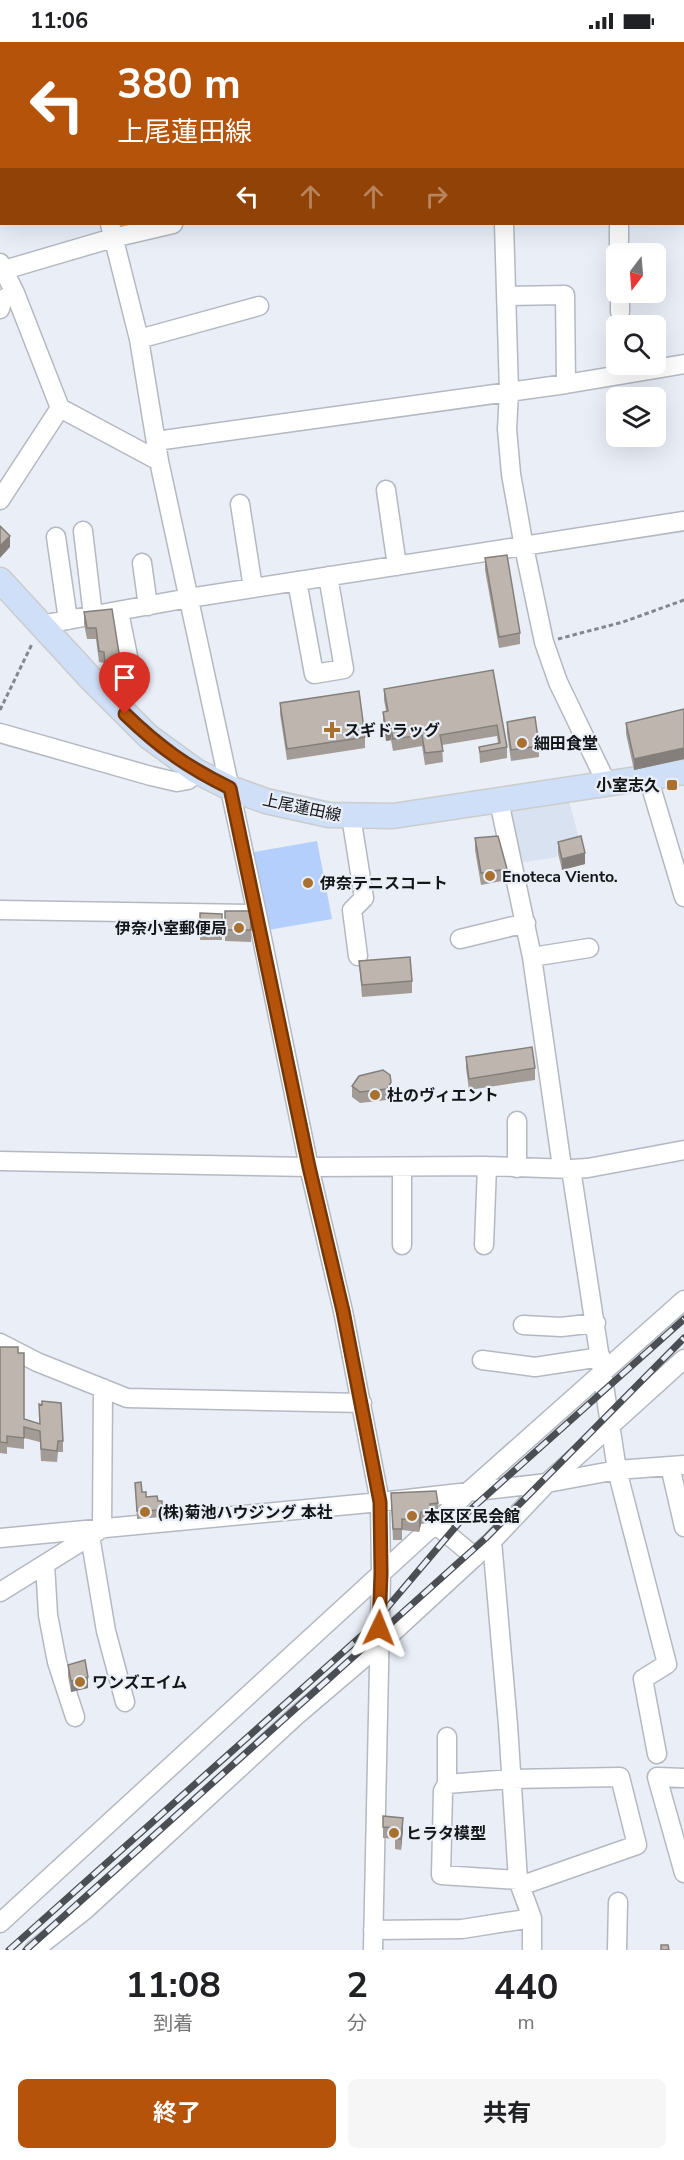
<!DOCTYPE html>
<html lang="ja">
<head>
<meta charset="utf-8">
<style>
  body { margin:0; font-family:"Nunito Sans","Noto Sans JP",sans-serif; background:#f6f6f6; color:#202124; height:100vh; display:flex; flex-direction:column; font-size:22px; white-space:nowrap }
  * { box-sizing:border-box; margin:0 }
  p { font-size:20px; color:#757577 }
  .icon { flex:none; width:33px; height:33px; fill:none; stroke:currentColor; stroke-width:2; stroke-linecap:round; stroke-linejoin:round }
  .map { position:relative; height:1908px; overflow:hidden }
  .drawer { display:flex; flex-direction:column; background:#fff; flex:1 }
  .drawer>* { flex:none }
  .banner { position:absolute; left:0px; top:0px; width:684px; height:183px; box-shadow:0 6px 24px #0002; background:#b45309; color:#fff; overflow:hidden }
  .needle { width:39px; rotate:196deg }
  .fabs { position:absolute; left:606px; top:201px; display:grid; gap:12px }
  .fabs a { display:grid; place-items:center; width:60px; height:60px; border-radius:9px; background:#fff; box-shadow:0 6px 24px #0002; font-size:30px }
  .pin { position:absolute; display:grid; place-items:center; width:51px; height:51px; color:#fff; margin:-62px -26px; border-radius:50% 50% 50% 0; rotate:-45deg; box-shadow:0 0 6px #0007 }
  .pin .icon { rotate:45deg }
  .me { position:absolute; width:66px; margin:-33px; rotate:2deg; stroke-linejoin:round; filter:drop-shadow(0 0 4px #0008) }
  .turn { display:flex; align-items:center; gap:21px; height:126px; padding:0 18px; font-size:27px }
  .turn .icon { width:78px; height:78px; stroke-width:2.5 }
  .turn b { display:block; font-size:42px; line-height:51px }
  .lanes { display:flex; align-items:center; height:57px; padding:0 18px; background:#0003; justify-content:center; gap:30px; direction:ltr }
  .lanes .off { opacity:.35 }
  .eta { display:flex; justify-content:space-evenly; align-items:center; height:102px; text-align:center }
  .eta b { font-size:36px; font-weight:700; line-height:42px }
  .action { display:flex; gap:12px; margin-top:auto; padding:12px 18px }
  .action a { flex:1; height:69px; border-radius:9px; background:#b45309; color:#fff; font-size:24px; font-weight:700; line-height:69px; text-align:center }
  .action a+a { background:#f6f6f6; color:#202124 }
  .status { display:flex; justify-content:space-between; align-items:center; height:42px; padding:0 30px; background:#fff; direction:ltr }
  .status svg { height:16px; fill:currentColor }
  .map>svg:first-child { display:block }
</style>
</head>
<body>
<div class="status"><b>11:06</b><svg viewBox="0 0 49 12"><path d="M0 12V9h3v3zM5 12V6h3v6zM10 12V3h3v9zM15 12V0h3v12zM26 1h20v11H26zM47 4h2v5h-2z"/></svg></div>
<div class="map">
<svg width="684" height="1908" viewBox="0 0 684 1908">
  <rect width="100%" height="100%" fill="#e9eef7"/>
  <path fill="#d9e2f1" d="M569,759L581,804L557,810L558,815L518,821L506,769Z"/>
  <path fill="#b4cffb" d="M317,799L332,877L268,888L254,810Z"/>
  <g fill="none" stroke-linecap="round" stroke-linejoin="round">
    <defs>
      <path id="minor" d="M74,0L75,2
        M500,0V2
        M630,0V2
        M682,158H684
        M110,182L139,297L159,419L257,872L309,1125L343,1269L380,1460L381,1531L373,1908
        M504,182L509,350L507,387L511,432L524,505L544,600L558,640L607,742
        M619,182V212
        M0,221L15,251L60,366
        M4,228L113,196L173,182
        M620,250V270
        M507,254L565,253L566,342
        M0,267L3,257L15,251
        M139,297L259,264
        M156,399L566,342L684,322
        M386,448L397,524
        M0,458L60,366L159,419
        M240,462L253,546
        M83,489L93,574
        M56,495L68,578
        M142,521L148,564
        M297,539L314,632L344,627L328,534
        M119,570L129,619
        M40,583L189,556L684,479
        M0,691L151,734L177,740L188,738L196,729
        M648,735L684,855
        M499,759L532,915L562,1125
        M351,774L364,856L352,868L358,914
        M0,868L250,872
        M460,897L526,881
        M532,915L589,906
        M517,1079V1126
        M0,1119L309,1125L487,1124L571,1127L588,1126L684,1108
        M571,1127L617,1428L667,1622L643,1637L657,1712
        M402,1203V1125
        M484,1203L487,1124
        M523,1283L561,1285L596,1281
        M0,1301L37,1320L127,1356L362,1361
        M482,1318L535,1325L601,1315
        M670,1424L684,1485
        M435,1482L475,1515
        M102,1487L103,1346
        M90,1494L106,1589L125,1660
        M0,1496L380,1460L547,1441L617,1428L684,1423
        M492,1499L508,1683L518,1838L532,1876V1908
        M45,1522L48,1573L57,1620L75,1675
        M0,1550L98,1489
        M447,1695V1742
        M684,1736L657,1735L684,1831
        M518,1838L441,1833L443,1749L447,1742L511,1737L620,1735L637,1803L520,1844
        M0,1881L435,1482L468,1450L684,1258
        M373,1888L462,1887L532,1876
        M34,1908L85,1868L297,1673L378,1604L492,1499L547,1441L684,1317
        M617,1908L618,1860"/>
      <path id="major" d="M0,538L93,639L149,695L196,729L230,746L266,759L329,773L393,774L684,730"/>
    </defs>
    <use href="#minor" stroke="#b4b9c1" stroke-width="21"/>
    <use href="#major" stroke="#cbcccc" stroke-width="27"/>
    <path stroke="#84888e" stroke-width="3" stroke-dasharray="4.5 3" stroke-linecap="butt" d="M0,51H2
      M558,597L623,580L684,558
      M0,668L32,602"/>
    <use href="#minor" stroke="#fff" stroke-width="18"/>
    <use href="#major" stroke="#cfdff8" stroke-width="24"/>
    <defs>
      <path id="rail" d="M9,1908L369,1587L469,1469L684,1277
        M26,1908L486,1496L684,1296"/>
    </defs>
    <use href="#rail" stroke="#4b4e52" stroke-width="7"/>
    <use href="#rail" stroke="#e9eef7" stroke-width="4.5" stroke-dasharray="14" stroke-linecap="butt"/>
  </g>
  <path fill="#a39c96" d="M485,516L520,591V602L499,606L485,528Z
    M112,567L122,630V641H112L105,633L104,621L99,620L96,597H87L84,582V570Z
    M493,628L507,705V716L480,721L479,705L498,702L497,694L442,703L443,720L425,723L422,704L393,709L391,698L386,699L383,681V670L386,669L384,658V647Z
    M280,661L365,695V706L287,718L280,672Z
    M684,667V717L634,728L626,692V681Z
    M507,680L539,704V715L511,719L507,691Z
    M475,796L507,827V838L481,843L475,808Z
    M558,800L585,822L562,828L558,811Z
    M225,869H251V900L225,899Z
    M200,871L222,872V898H200Z
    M359,919L412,939V951L362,955Z
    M466,1015L535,1026V1038L469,1048L466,1026Z
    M383,1028L391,1051L387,1058L360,1061L352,1055V1044Z
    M0,1305L24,1377L40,1382L39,1362L63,1399V1410H58L57,1420L41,1419L40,1400L24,1396V1407L7,1405V1412L0,1411Z
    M135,1441L142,1450L146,1455L158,1459H162V1475L137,1477Z
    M391,1451L438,1461V1472L431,1473V1479H429L428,1481L421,1482L419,1490L402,1488V1498H393Z
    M68,1623L88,1646L71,1650L68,1634Z
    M383,1785L403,1787L401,1808L395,1807V1797L383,1796Z"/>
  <path fill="#847f7a" d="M10,494V505L0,516V504Z
    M391,686V698L386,699V687Z
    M684,706V717L634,728V717Z
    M585,811V822L562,828V817Z
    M391,1040V1051L387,1058V1047Z
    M421,1470V1482L419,1490V1478Z
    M88,1635V1646L71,1650V1639Z
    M403,1776V1787L401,1808V1797Z"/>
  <path fill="#bdb5ae" stroke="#847f7a" stroke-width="1.5" d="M320,0H441V2H320Z
    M0,484L10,494L0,504Z
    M507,513L520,591L499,595L485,516Z
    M112,567L122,630H112L105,622L104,610L99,609L96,586H87L84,570Z
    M493,628L507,705L480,710L479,705L500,701L497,683L440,693L443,709L425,711L422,693L393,697L391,686L386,687L383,670L388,669L384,647Z
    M359,649L365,695L287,707L280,661Z
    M684,667V706L634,717L626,681Z
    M535,675L539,704L511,708L507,680Z
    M498,794L507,827L481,831L475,796Z
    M581,794L585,811L562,817L558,800Z
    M225,869H251V888H225Z
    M200,871L222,872V891H200Z
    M410,915L412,939L362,943L359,919Z
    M532,1005L535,1026L469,1037L466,1015Z
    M383,1028L390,1033L391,1040L387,1047L360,1050L352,1044L359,1034Z
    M0,1305H18V1311H24V1377L40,1382L39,1362L42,1363V1359L61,1361L63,1399H58L57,1409L41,1407L40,1389L24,1385V1396L7,1394V1401L0,1400Z
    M141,1440L142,1450H146V1455L157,1454L158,1459H162V1468L137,1469L135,1441Z
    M436,1449L438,1461L430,1462L431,1468H429L428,1470H421L419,1478L402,1477V1487H393L391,1451Z
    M85,1618L88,1635L71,1639L68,1623Z
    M383,1774L403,1776L401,1797L395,1796L396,1786L383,1785Z
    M661,1903H668L669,1908H661Z"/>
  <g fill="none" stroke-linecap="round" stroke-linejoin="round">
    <defs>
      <path id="route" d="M125,672C159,705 187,725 230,746L309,1125L343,1269L380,1460L381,1531L379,1586"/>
    </defs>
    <use href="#route" stroke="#753606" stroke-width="15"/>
    <use href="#route" stroke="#b45309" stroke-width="10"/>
  </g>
  <g fill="#a9712f" stroke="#e9eef7" stroke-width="2">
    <path d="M329 679h6v6h6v6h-6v6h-6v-6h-6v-6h6z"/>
    <circle cx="522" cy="701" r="6"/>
    <rect x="666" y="737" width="12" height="12" rx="3"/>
    <circle cx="490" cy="834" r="6"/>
    <circle cx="308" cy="841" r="6"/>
    <circle cx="239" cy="886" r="6"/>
    <circle cx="375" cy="1053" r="6"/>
    <circle cx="145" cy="1470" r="6"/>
    <circle cx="412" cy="1474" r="6"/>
    <circle cx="80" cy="1640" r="6"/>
    <circle cx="394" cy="1791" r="6"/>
  </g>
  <g text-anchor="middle" stroke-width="4.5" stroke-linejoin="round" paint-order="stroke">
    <g font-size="16" font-weight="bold" fill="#131517" stroke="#e9eef7" text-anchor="start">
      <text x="344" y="694">スギドラッグ</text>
      <text x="534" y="707">細田食堂</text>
      <text x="660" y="749" text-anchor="end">小室志久</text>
      <text x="502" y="840">Enoteca Viento.</text>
      <text x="320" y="847">伊奈テニスコート</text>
      <text x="227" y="892" text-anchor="end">伊奈小室郵便局</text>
      <text x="387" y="1059">杜のヴィエント</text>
      <text x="157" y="1476">(株)菊池ハウジング 本社</text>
      <text x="424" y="1480">本区区民会館</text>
      <text x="92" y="1646">ワンズエイム</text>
      <text x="406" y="1797">ヒラタ模型</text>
    </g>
    <g font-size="16" fill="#131517" stroke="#e9eef7">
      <text transform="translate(302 765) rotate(12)" y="6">上尾蓮田線</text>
    </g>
  </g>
</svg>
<div class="fabs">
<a><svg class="needle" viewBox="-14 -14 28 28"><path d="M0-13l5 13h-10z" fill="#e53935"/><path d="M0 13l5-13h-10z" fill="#757577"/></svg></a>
<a><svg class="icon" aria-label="search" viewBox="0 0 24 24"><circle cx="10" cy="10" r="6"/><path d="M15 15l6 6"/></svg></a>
<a><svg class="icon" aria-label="layers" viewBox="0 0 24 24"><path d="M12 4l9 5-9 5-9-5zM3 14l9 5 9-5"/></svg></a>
</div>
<div class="pin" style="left:125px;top:672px;background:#d93025"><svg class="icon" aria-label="arrive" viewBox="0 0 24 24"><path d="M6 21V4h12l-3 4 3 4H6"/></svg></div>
<svg class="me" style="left:379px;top:1586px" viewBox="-20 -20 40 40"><path d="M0-17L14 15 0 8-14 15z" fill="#b45309" stroke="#fff" stroke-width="4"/></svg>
<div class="banner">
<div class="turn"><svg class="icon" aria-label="left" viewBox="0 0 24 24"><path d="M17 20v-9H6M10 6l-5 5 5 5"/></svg><div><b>380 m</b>上尾蓮田線</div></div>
<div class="lanes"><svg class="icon" aria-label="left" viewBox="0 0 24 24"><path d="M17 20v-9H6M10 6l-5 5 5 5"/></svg><svg class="icon off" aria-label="ahead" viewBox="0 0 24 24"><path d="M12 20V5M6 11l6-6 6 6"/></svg><svg class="icon off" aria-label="ahead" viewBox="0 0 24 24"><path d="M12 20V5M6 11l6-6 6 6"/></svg><svg class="icon off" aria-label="right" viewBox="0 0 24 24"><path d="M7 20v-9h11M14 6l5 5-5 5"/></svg></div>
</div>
</div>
<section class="drawer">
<div class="eta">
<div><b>11:08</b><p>到着</p></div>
<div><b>2</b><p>分</p></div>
<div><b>440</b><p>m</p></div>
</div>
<div class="action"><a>終了</a><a>共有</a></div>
</section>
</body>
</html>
